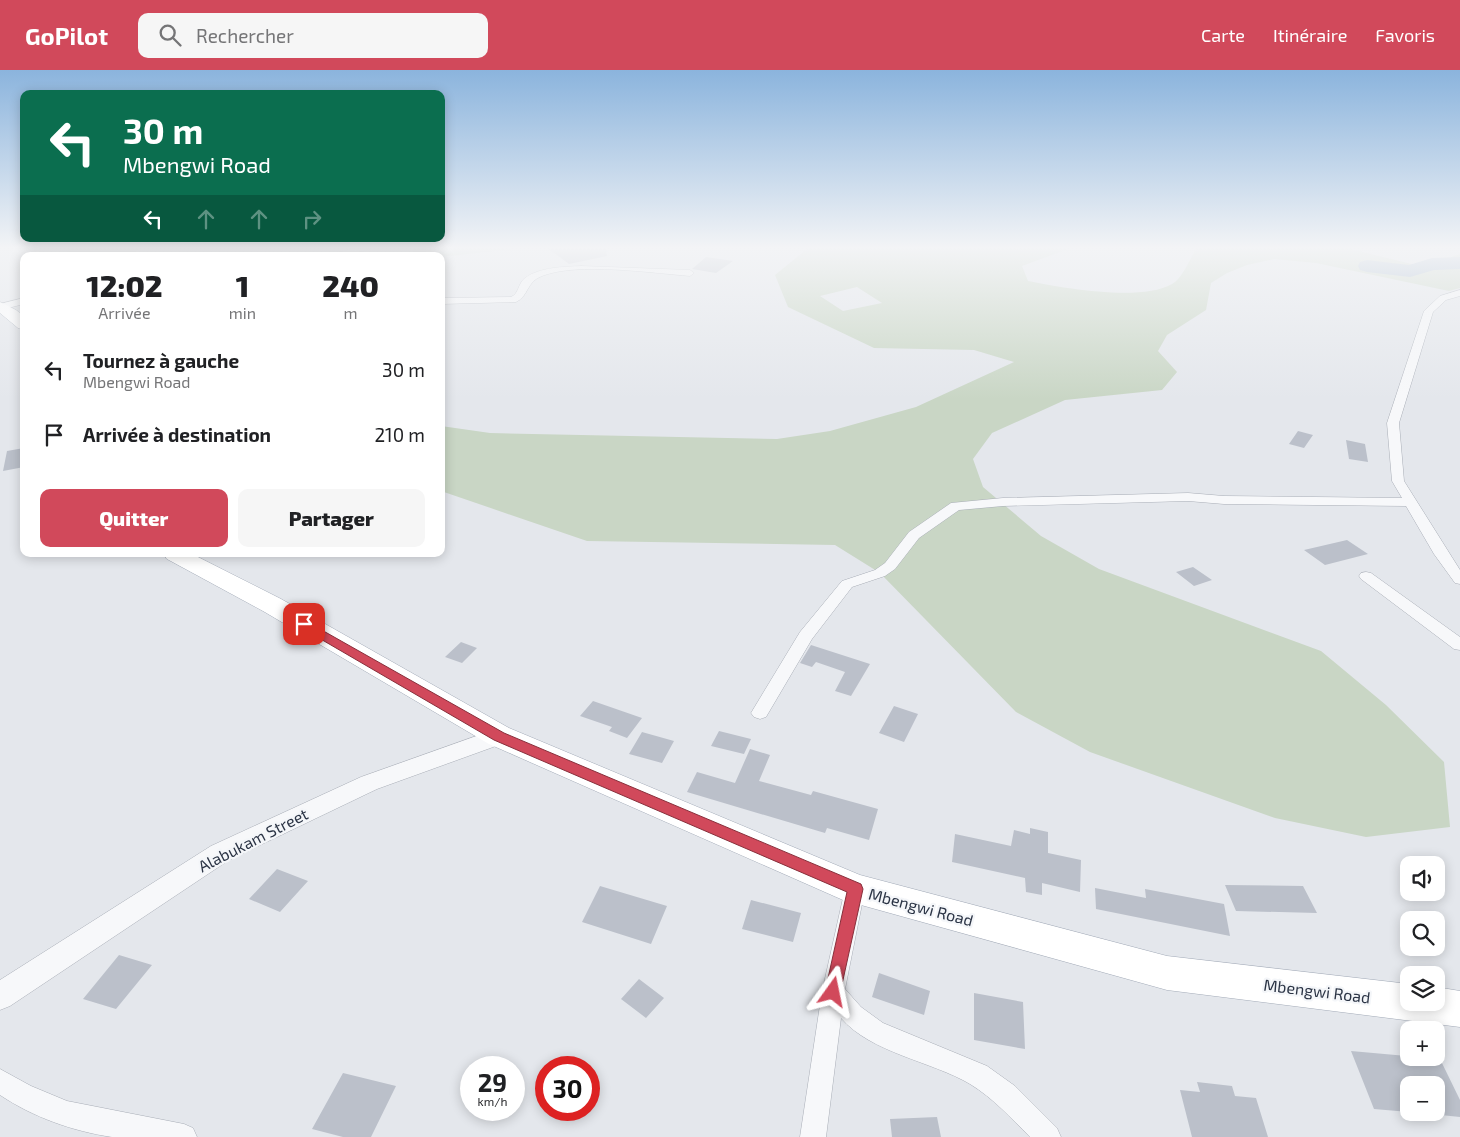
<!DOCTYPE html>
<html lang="fr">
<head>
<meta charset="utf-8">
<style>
  body { margin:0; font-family:"Exo 2",sans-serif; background:#f6f6f6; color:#202124; height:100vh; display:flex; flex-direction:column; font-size:19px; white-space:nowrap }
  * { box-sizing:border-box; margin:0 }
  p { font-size:16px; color:#757577 }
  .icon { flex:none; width:28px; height:28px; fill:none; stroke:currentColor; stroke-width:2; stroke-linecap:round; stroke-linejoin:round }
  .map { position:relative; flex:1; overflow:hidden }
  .sheet { position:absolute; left:20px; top:182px; width:425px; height:305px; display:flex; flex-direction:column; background:#fff; border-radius:10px; box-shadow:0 2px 12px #0003 }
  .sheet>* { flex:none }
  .top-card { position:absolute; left:20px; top:20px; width:425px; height:152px; border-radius:10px; box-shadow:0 2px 12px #0003; background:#0b6e4f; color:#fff; overflow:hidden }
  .controls { position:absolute; left:1400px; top:786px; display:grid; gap:10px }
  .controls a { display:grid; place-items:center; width:45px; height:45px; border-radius:10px; background:#fff; box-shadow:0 2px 12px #0003; font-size:25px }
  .speed { position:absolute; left:460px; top:986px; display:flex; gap:10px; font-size:25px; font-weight:700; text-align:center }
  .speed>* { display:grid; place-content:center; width:65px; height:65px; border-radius:50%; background:#fff; box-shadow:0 2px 12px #0003; line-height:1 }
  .speed small { font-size:12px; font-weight:400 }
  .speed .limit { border:8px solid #d22; background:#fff; color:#111 }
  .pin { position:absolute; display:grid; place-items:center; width:42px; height:42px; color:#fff; margin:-21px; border-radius:10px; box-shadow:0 2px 8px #0006 }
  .me { position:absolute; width:55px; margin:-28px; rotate:12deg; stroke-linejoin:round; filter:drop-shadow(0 0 4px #0008) }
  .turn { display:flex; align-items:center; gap:18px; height:105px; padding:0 20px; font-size:22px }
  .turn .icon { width:65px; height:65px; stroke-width:2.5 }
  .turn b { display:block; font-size:35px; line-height:42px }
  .lanes { display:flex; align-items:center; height:48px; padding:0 20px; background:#0003; justify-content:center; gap:25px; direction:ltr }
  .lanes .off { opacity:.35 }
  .eta { display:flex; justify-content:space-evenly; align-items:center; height:85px; text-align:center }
  .eta b { font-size:30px; font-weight:800; line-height:35px }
  .cta { display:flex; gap:10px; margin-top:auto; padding:10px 20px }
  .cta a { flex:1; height:58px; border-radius:10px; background:#d1495b; color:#fff; font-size:20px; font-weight:800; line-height:58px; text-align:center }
  .cta a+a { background:#f6f6f6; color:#202124 }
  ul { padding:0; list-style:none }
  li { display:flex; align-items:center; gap:15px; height:65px; padding:0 20px }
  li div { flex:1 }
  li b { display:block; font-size:19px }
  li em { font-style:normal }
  header { display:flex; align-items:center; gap:30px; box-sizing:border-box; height:70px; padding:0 25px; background:#d1495b; color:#fff }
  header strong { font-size:24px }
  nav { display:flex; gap:28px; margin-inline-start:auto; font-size:18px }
  .search { width:350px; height:45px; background:#f6f6f6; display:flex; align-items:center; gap:12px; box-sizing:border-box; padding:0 18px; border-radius:10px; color:#757577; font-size:19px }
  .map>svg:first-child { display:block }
</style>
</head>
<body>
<header>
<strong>GoPilot</strong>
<div class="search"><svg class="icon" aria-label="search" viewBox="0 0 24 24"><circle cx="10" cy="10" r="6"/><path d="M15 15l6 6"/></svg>Rechercher</div>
<nav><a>Carte</a><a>Itinéraire</a><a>Favoris</a></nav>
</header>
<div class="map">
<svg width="1460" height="1067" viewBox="0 0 1460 1067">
  <rect width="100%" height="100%" fill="#e4e7ec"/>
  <path fill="#c9d6c5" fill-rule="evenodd" d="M67,179H141L125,186H71Z
    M412,179H513L450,186L414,184Z
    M807,179H1068L1022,196L1028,211C1063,218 1141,232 1172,214C1182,209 1190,189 1196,179H1350L1424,197L1460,184V218L1449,221L1316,193L1274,189L1247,195L1227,203L1211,213L1206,240L1167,265L1158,281L1177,302L1162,320L1065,330L992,363L973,389L983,417L1041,466L1099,499L1321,581L1386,635L1444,692L1450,757L1366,767L1275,748L1090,682L1016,642L880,503L835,475L587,471L441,421V356L490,363L777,369L830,361L916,337L1014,292L974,280L874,278L788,237L775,205ZM857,217L882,233L843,241L820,226Z"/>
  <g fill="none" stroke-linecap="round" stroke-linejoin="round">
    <path fill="#9fb4cc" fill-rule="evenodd" d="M1460,187V199L1434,200L1410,207L1367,202L1360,200L1358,196L1360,192L1367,190L1409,195L1432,188Z"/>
  </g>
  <path fill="#bbc0ca" d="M549,179H606L607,186L569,194Z
    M706,187L733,191L716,203L692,199Z
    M1298,361L1313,365L1304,378L1289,374Z
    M1346,370L1365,374L1368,392L1349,389Z
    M24,378V397L3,401L7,381Z
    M1347,470L1368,484L1325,495L1304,480Z
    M1193,497L1212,510L1194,516L1176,502Z
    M461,572L477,578L462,593L445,587Z
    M811,575L870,594L851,626L835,621L845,602L816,592L812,597L800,593Z
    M593,631L642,648L627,668L609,661L612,657L580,646Z
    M894,636L918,644L904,672L879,663Z
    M719,661L751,669L744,684L711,676Z
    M642,662L674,671L662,693L629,684Z
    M750,679L770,685L759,711L811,725L813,721L878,739L869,770L827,758L825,763L687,722L697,702L735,713Z
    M1030,758L1048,762V783L1081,790L1080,822L1042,813V825L1026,822L1025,808L952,792L955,764L1011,776L1014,760L1030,764Z
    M277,799L308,811L280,842L249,829Z
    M1225,815L1303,816L1317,843L1236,841Z
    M600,816L667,836L651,874L582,852Z
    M1095,818L1146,828L1145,819L1224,834L1230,866L1096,839Z
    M751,830L801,843L793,872L742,859Z
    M119,885L152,895L116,939L83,929Z
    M879,903L930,921L924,945L872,927Z
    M639,909L664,928L646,948L621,929Z
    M974,923L1023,932L1025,979L974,970Z
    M1351,981L1440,989L1460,1030V1047L1412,1042H1436V1015H1409V1042L1374,1039Z
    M343,1003L396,1016L371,1067H343L312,1059Z
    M1197,1012L1232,1016L1235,1026L1256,1028L1268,1067H1192L1180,1020L1200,1022Z
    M937,1047L941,1067H892L890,1049Z"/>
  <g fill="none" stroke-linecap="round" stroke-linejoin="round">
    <defs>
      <path id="minor" d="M352,179H370L341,186H325Z
        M581,196L690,200L694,203L690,206C651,203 578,192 542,206C526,212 529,226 516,232L441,234V228L511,227C519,224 518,213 525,208C540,197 563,197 581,196Z
        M1460,220V226L1446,230L1433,242L1399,353L1404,411L1460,500V514L1455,513L1434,484L1406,436L1224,434L1188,431L1003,436L959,440L919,468L895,499L885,506L852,517L812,569L766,647L760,649L754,647L751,643L800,562L842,511L875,500L885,493L909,462L951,433L1003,428L1188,423L1224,426L1402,428L1392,411L1387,353L1424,241L1440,226Z
        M24,228V234L0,240V234Z
        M1366,502L1371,503L1460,567V580L1454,579L1361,509L1359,506L1361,503Z
        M855,810L862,813L865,819L845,919L861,937L883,953L987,996L1015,1016L1057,1058L1061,1067H1030C1011,1048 993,1028 970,1014C931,991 871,983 841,948L826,1067H800L822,922L845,819L848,813Z
        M0,999L31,1016L67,1031L184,1054L193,1058L197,1067C169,1067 139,1067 112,1067C72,1061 33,1047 0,1025Z"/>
      <path id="tertiary" d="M499,658L507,660L510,666L507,672L377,719L229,790L10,936L0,940V910L211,776L361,707Z"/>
      <path id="primary" d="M0,232L16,240L24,246V260L18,258L0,243Z
        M163,484H192L281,529L509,658L860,805L1167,886L1409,914V932H1436V917L1460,921V957L1167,920L843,830L489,674L263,541L167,489Z"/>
    </defs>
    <use href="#minor" stroke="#a9aeb7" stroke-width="1"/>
    <use href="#tertiary" stroke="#a9aeb7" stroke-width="1"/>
    <use href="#primary" stroke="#a3abb8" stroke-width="1"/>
    <use href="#minor" fill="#f7f8fa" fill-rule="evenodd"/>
    <use href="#tertiary" fill="#f7f8fa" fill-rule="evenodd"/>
    <use href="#primary" fill="#fff" fill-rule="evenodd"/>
  </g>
  <linearGradient id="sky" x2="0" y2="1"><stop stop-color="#8bb4dd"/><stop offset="0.54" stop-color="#f3f4f6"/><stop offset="1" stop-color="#f3f4f6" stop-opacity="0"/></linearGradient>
  <rect width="1460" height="329" fill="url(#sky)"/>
  <path fill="#d1495b" stroke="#882f3b" d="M304,550L504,663L861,814L863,819L839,928L833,930L827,928L825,922L847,822L494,670L300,557L298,554Z"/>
  <g text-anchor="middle" stroke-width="4.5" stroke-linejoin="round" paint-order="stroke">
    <g font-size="16" fill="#2b3445" stroke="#f4f6f9">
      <text transform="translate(253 770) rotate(-27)" y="6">Alabukam Street</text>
      <text transform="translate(921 837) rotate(15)" y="6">Mbengwi Road</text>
      <text transform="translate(1317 921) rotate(7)" y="6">Mbengwi Road</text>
    </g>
  </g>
</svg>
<div class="controls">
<a><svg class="icon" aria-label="sound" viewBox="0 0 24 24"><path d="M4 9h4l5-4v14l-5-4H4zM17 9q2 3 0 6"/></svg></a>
<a><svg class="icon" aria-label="search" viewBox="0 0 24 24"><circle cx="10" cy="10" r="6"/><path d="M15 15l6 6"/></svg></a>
<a><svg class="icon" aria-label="layers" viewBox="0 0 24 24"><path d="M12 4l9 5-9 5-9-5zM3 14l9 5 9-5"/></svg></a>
<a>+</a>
<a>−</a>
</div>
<div class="speed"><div>29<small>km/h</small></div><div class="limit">30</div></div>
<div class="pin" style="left:304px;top:554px;background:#d93025"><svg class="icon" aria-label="arrive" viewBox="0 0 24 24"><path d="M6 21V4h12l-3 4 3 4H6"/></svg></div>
<svg class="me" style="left:833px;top:922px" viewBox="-20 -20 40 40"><path d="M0-17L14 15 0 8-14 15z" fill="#d1495b" stroke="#fff" stroke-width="4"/></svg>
<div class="top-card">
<div class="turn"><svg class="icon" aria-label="left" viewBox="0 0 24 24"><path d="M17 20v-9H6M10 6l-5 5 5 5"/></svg><div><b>30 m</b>Mbengwi Road</div></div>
<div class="lanes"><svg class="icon" aria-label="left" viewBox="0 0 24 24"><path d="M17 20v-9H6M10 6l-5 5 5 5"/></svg><svg class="icon off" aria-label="ahead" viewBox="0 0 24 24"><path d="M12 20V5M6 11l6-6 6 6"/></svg><svg class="icon off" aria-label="ahead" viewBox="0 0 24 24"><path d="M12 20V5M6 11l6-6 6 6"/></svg><svg class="icon off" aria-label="right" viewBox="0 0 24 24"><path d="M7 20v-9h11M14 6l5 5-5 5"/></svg></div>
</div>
<section class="sheet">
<div class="eta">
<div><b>12:02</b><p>Arrivée</p></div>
<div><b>1</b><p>min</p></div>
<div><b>240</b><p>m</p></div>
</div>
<ul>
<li><svg class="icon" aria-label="left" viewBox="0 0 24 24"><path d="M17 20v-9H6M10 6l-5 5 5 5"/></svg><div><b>Tournez à gauche</b><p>Mbengwi Road</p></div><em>30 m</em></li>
<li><svg class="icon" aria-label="arrive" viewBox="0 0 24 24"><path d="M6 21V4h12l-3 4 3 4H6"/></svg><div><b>Arrivée à destination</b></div><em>210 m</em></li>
</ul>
<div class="cta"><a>Quitter</a><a>Partager</a></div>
</section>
</div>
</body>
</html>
